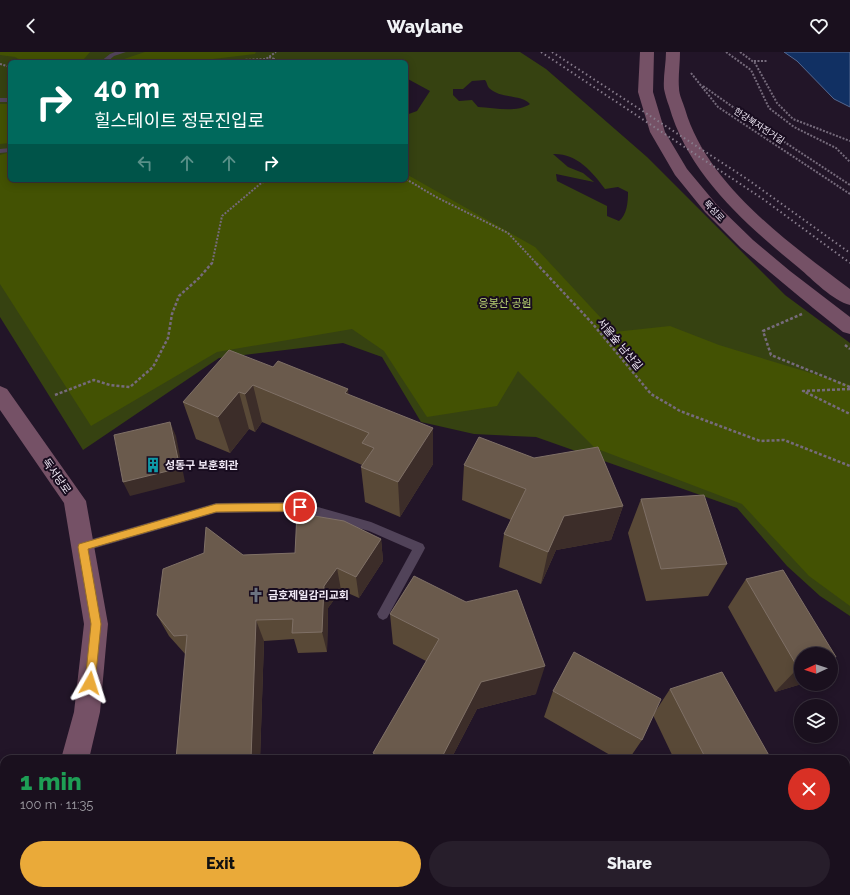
<!DOCTYPE html>
<html lang="en">
<head>
<meta charset="utf-8">
<style>
  body { margin:0; font-family:Raleway,"Noto Sans KR",sans-serif; background:#271e2b; color:#f1f3f6; height:100vh; display:flex; flex-direction:column; font-size:15px; white-space:nowrap }
  * { box-sizing:border-box; margin:0 }
  p { font-size:13px; color:#9f9da4 }
  .icon { flex:none; width:22px; height:22px; fill:none; stroke:currentColor; stroke-width:2; stroke-linecap:round; stroke-linejoin:round }
  .map { position:relative; flex:1; overflow:hidden }
  .sheet { position:absolute; left:0px; top:703px; width:850px; height:140px; display:flex; flex-direction:column; background:#1a101e; border-radius:12px 12px 0 0; box-shadow:0 2px 10px #0003,0 0 0 1px #38303c }
  .sheet>* { flex:none }
  .top-card { position:absolute; left:8px; top:8px; width:400px; height:122px; border-radius:6px; box-shadow:0 2px 10px #0003,0 0 0 1px #38303c; background:#00695c; color:#fff; overflow:hidden }
  .needle { width:26px; rotate:267deg }
  .fabs { position:absolute; left:794px; top:595px; display:grid; gap:8px }
  .fabs a { display:grid; place-items:center; width:44px; height:44px; border-radius:50%; background:#1a101e; box-shadow:0 2px 10px #0003,0 0 0 1px #38303c; font-size:20px }
  .pin { position:absolute; display:grid; place-items:center; width:34px; height:34px; color:#fff; margin:-17px; border:2px solid #fff; border-radius:50%; box-shadow:0 1px 4px #0007 }
  .me { position:absolute; width:44px; margin:-22px; rotate:6deg; stroke-linejoin:round; filter:drop-shadow(0 0 3px #0008) }
  .turn { display:flex; align-items:center; gap:14px; height:84px; padding:0 20px; font-size:18px }
  .turn .icon { width:52px; height:52px; stroke-width:2.5 }
  .turn b { display:block; font-size:28px; line-height:34px }
  .lanes { display:flex; align-items:center; height:38px; padding:0 20px; background:#0003; justify-content:center; gap:20px; direction:ltr }
  .lanes .off { opacity:.35 }
  .round { display:grid; place-items:center; flex:none; width:42px; height:42px; border-radius:21px; background:#271e2b }
  .head { display:flex; align-items:center; justify-content:space-between; height:68px; padding:0 20px }
  h1 { font-size:24px; font-weight:800; line-height:30px; color:#1e9e55 }
  .action { display:flex; gap:8px; margin-top:auto; padding:8px 20px }
  .action a { flex:1; height:46px; border-radius:24px; background:#eaaa39; color:#111; font-size:16px; font-weight:800; line-height:46px; text-align:center }
  .action a+a { background:#271e2b; color:#f1f3f6 }
  header { display:flex; justify-content:space-between; align-items:center; height:52px; padding:0 20px; background:#1a101e; font-size:18px; font-weight:800 }
  .map>svg:first-child { display:block }
</style>
</head>
<body>
<header><svg class="icon" aria-label="back" viewBox="0 0 24 24"><path d="M15 5l-7 7 7 7"/></svg>Waylane<svg class="icon" aria-label="heart" viewBox="0 0 24 24"><path d="M12 20l-8-8c-3-5 5-10 8-4 3-6 11-1 8 4z"/></svg></header>
<div class="map">
<svg width="850" height="843" viewBox="0 0 850 843">
  <rect width="100%" height="100%" fill="#221528"/>
  <path fill="#364211" fill-rule="evenodd" d="M0,0H520L546,17L647,105L785,243L850,291V564L820,544L787,514L737,456L536,385L474,382L421,370L382,305L343,291L219,306L83,398L0,265ZM240,9L406,10V26L430,39L417,59L406,63V128H10V10ZM485,28C487,30 487,34 489,36C500,47 522,42 530,52C516,61 495,56 478,55L472,48L459,49L453,43V37H463L472,29ZM553,102C576,101 592,119 605,137L618,135L628,140C628,150 627,163 619,169L607,164V154L557,129L556,122L594,130L583,121L568,115Z"/>
  <path fill="#435203" d="M0,0H90L84,7L85,10H24L15,5L0,3Z
    M145,0H256L255,2L213,7L212,10H115Z
    M0,52H10V91L0,92Z
    M10,100V128H406V122L535,195L614,280L670,274L719,293L850,333V554L809,524L742,452L595,396L518,319L497,354L427,365L384,299L352,277L217,300L91,374L0,232V103Z"/>
  <path fill="#113063" stroke="#54678f" d="M784,0H850V55L834,47L797,9Z"/>
  <g fill="none" stroke-linecap="round" stroke-linejoin="round">
    <path stroke="#766b7c" stroke-width="2" stroke-dasharray="2 1.5" stroke-linecap="butt" d="M726,0L751,18L769,56L794,75L836,96L850,110
      M740,0L755,11L777,51L793,67L850,89
      M269,5L274,7L273,10
      M754,9H767
      M220,10L219,9L266,7L276,0
      M0,12L10,15
      M691,21L718,55L850,142
      M703,34L757,72L850,133
      M406,127L436,145L508,181L537,212
      M212,212L222,164L260,132L267,128"/>
    <path stroke="#766b7c" stroke-width="2.5" stroke-dasharray="3 2" stroke-linecap="butt" d="M536,211L592,271L651,342L680,359L760,389L784,388L850,414
      M802,262L763,279L771,303L850,335
      M845,293L850,297
      M850,337L803,339L850,362
      M55,343L94,328L110,333L130,335L153,315L168,286L172,262L179,244L199,226L212,211"/>
    <path fill="#514359" fill-rule="evenodd" d="M115,0H126L114,4L107,10H100L110,2Z
      M0,46H10V50H0Z
      M10,96V100L0,101V97Z
      M300,450L371,470L423,492L425,496L423,500L387,566L383,568L379,566L377,562L412,498L369,479L300,460L216,461L82,500L78,499L76,495L78,491L82,490L216,451Z"/>
    <path fill="#755166" fill-rule="evenodd" d="M640,0H654L653,40L665,80L687,117L717,153L753,188L790,219L850,265V282L843,280L813,256L741,196L705,160L675,123L650,80L638,40Z
      M666,0H680C680,12 678,25 679,36C679,43 683,50 685,57C707,133 789,191 850,237V253C833,249 812,227 799,216C746,173 688,122 669,54C667,49 665,42 664,37C663,25 666,12 666,0Z
      M0,334L7,337L86,449L108,572L100,660L89,707H61L74,660L84,572L64,451L0,358Z
      M26,839H56L55,843H25Z"/>
    <path stroke="#887d8d" stroke-width="2" stroke-dasharray="1.5 3" stroke-linecap="butt" d="M541,0L763,147L850,211
      M552,0L747,127L850,201"/>
  </g>
  <path fill="#594937" d="M273,315L348,337V342L433,412L400,465L365,450L361,415L362,413L262,370L255,380L249,377L230,401L196,387L183,350Z
    M464,413L623,454L611,488L556,498L541,532L499,515L504,482L511,468L462,448Z
    M641,447L727,512L708,544L646,549L628,481Z
    M381,487L383,509L359,546L341,538L328,556L327,600L298,601L294,587L264,589L260,707H176L186,603L169,584L157,563L243,503L295,501Z
    M414,524L536,642L477,657L451,707H374L373,701L426,609L393,592L390,562Z
    M746,527L836,605L831,610V602L801,632L775,640L728,555Z
    M670,637L771,707H674L653,663Z
    M553,639L642,688L629,707H617L544,665Z
    M846,738L850,739V825L846,823Z
    M631,839H705L704,843H630Z"/>
  <path fill="#3c2d29" d="M253,333L262,370L255,380L245,342Z
    M348,337L352,374L345,341Z
    M239,340L249,377L230,401L218,365Z
    M170,370L176,384L185,430L130,444L123,430Z
    M433,376V412L400,465L398,430Z
    M623,454L611,488L556,498L541,532L548,500L564,464Z
    M381,487L383,509L359,546L356,525Z
    M337,516L341,538L328,556L327,600L322,580L324,534Z
    M256,568L264,589L260,707H251Z
    M836,605L831,610V606Z
    M545,614L536,642L477,657L451,707H441L481,630Z
    M801,615V632H802L775,640L798,616Z"/>
  <path fill="#6a5a4c" stroke="#7f7066" d="M229,298L273,315L278,309L348,337L345,341L433,376L398,430L361,415L374,396L362,391L369,381L253,333L245,342L239,340L218,365L183,350Z
    M170,370L180,416L123,430L114,383Z
    M479,385L534,406L598,395L623,454L564,464L548,500L504,482L526,437L464,413Z
    M704,443L727,512L661,517L641,447Z
    M297,461L344,469L381,487L356,525L337,516L324,534L322,580L292,581L293,567L256,568L251,707H176L187,583L174,584L157,563L163,517L204,501L206,475L243,503L295,501Z
    M783,518L836,605L831,606V602H801V615L798,616L746,527Z
    M414,524L466,550L517,538L545,614L481,630L441,707H383L373,701L439,587L390,562Z
    M574,600L661,647L642,688L553,639Z
    M722,620L771,707H706L670,637Z
    M846,738L850,739V792L846,790Z
    M643,839H705L704,843H642Z"/>
  <path fill="#eaaa39" stroke="#986e25" d="M300,451L304,452L305,455L304,457L300,459L216,460L88,497L101,572L95,631L94,634L90,636L86,634L85,631L91,572L78,495L79,492L216,452Z"/>
  <defs>
    <symbol id="building-bare" viewBox="-9 -9 18 18"><path d="M-4-6H4V6H1V3H-1V6H-4ZM-2.5-4.3h1.7v1.8h-1.7ZM.8-4.3h1.7v1.8H.8ZM-2.5-1h1.7V.8h-1.7ZM.8-1h1.7V.8H.8Z" fill="#0f9aa8" stroke="#180c1f" stroke-width="2.5" paint-order="stroke"/></symbol>
    <symbol id="church-bare" viewBox="-9 -9 18 18"><path d="M-1.2-6h2.4v3.5h3.3v2.4h-3.3V6h-2.4V-.1h-3.3v-2.4h3.3Z" fill="#6b7280" stroke="#180c1f" stroke-width="2.5" paint-order="stroke"/></symbol>
  </defs>
  <g fill-rule="evenodd">
    <use href="#building-bare" x="142" y="402" width="22" height="22"/>
    <use href="#church-bare" x="245" y="532" width="22" height="22"/>
  </g>
  <g text-anchor="middle" stroke-width="4" stroke-linejoin="round" paint-order="stroke">
    <g font-size="9" fill="#f0e8f5" stroke="#180c1f">
      <text transform="translate(759 74) rotate(33)" y="3">한강북자전거길</text>
      <text transform="translate(714 159) rotate(47)" y="3">뚝섬로</text>
    </g>
    <g font-size="11" fill="#b8d271" stroke="#180c1f">
      <text x="505" y="255">응봉산 공원</text>
    </g>
    <g font-size="11" fill="#f0e8f5" stroke="#180c1f">
      <text transform="translate(620 292) rotate(50)" y="4">서울숲 남산길</text>
      <text transform="translate(57 424) rotate(55)" y="4">독서당로</text>
    </g>
    <g font-size="11" font-weight="bold" fill="#f0e8f5" stroke="#180c1f" text-anchor="start">
      <text x="165" y="417">성동구 보훈회관</text>
      <text x="268" y="547">금호제일감리교회</text>
    </g>
  </g>
</svg>
<div class="fabs">
<a><svg class="needle" viewBox="-14 -14 28 28"><path d="M0-13l5 13h-10z" fill="#e53935"/><path d="M0 13l5-13h-10z" fill="#9f9da4"/></svg></a>
<a><svg class="icon" aria-label="layers" viewBox="0 0 24 24"><path d="M12 4l9 5-9 5-9-5zM3 14l9 5 9-5"/></svg></a>
</div>
<div class="pin" style="left:300px;top:455px;background:#d93025"><svg class="icon" aria-label="arrive" viewBox="0 0 24 24"><path d="M6 21V4h12l-3 4 3 4H6"/></svg></div>
<svg class="me" style="left:90px;top:631px" viewBox="-20 -20 40 40"><path d="M0-17L14 15 0 8-14 15z" fill="#eaaa39" stroke="#fff" stroke-width="4"/></svg>
<div class="top-card">
<div class="turn"><svg class="icon" aria-label="right" viewBox="0 0 24 24"><path d="M7 20v-9h11M14 6l5 5-5 5"/></svg><div><b>40 m</b>힐스테이트 정문진입로</div></div>
<div class="lanes"><svg class="icon off" aria-label="left" viewBox="0 0 24 24"><path d="M17 20v-9H6M10 6l-5 5 5 5"/></svg><svg class="icon off" aria-label="ahead" viewBox="0 0 24 24"><path d="M12 20V5M6 11l6-6 6 6"/></svg><svg class="icon off" aria-label="ahead" viewBox="0 0 24 24"><path d="M12 20V5M6 11l6-6 6 6"/></svg><svg class="icon" aria-label="right" viewBox="0 0 24 24"><path d="M7 20v-9h11M14 6l5 5-5 5"/></svg></div>
</div>
<section class="sheet">
<div class="head"><div><h1>1 min</h1><p>100 m · 11:35</p></div><a class="round" style="background:#d93025;color:#fff"><svg class="icon" aria-label="close" viewBox="0 0 24 24"><path d="M6 6l12 12M18 6L6 18"/></svg></a></div>
<div class="action"><a>Exit</a><a>Share</a></div>
</section>
</div>
</body>
</html>
